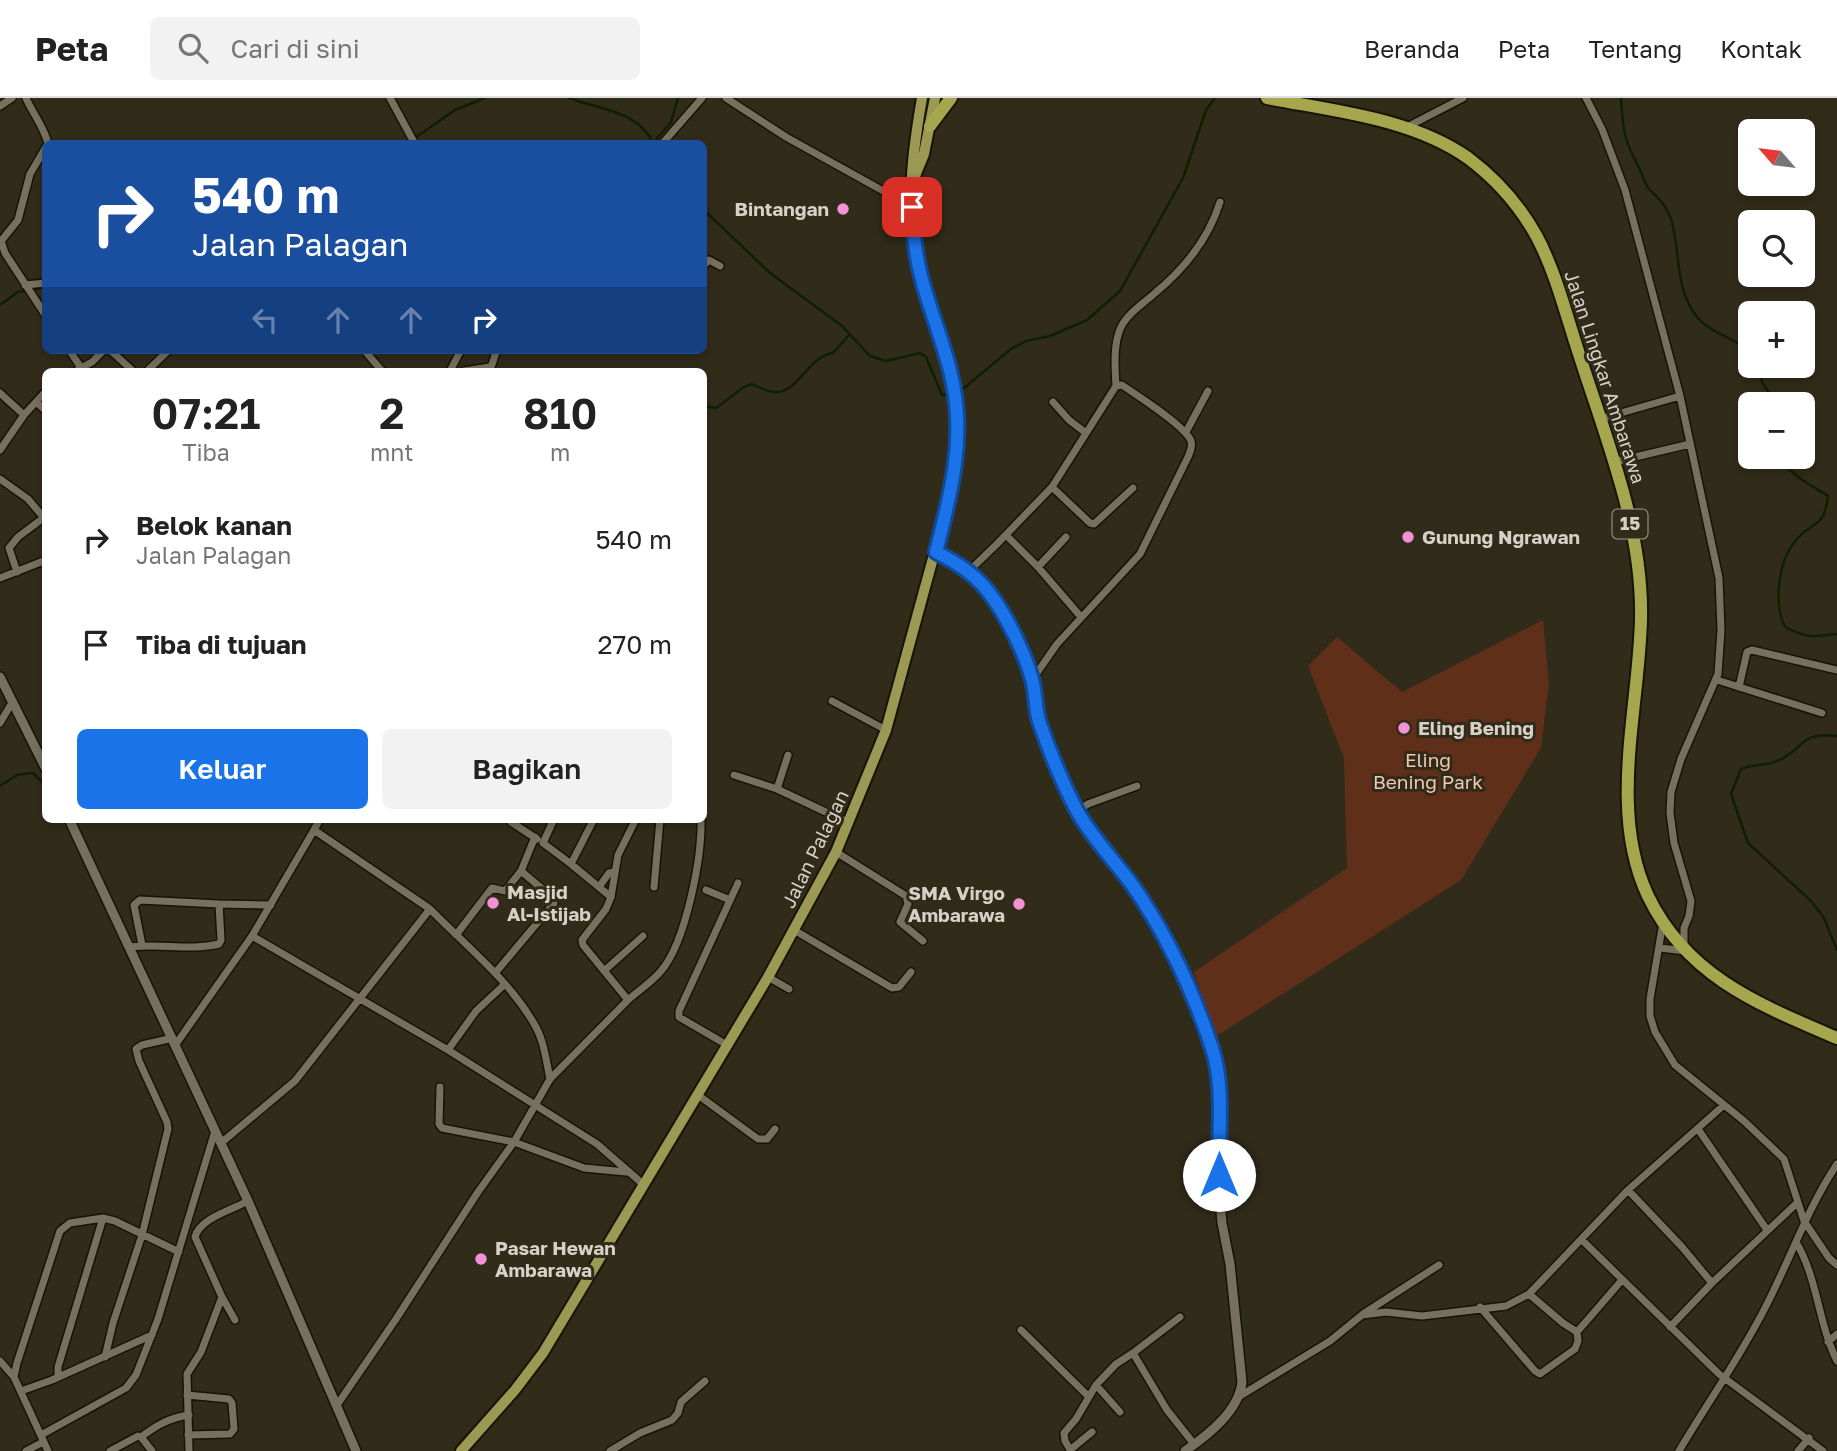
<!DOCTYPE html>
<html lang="id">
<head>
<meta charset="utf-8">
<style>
  body { margin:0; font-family:"Golos Text",sans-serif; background:#f2f2f2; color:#222; height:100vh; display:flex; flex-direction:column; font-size:26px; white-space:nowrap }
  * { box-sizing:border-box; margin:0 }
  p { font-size:23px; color:#767676 }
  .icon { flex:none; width:38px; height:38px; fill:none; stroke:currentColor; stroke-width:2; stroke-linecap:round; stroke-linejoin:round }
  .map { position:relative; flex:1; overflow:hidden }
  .drawer { position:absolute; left:42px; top:270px; width:665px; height:455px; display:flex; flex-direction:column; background:#fff; border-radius:10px; box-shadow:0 4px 10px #0003 }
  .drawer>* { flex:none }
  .hud { position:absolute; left:42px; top:42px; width:665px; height:214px; border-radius:10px; box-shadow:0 4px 10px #0003; background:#1a4fa0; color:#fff; overflow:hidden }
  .needle { width:46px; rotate:298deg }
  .tools { position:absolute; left:1738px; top:21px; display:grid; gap:14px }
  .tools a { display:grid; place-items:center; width:77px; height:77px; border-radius:10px; background:#fff; box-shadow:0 4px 10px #0003; font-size:35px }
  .pin { position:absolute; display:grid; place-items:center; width:60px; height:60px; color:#fff; margin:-30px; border-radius:14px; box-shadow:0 4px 10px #0006 }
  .me { position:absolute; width:77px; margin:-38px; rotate:0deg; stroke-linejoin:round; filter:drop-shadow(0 0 5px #0008) }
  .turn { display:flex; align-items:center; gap:24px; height:147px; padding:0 35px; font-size:32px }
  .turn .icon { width:91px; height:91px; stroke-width:2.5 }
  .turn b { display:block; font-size:49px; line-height:60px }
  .lanes { display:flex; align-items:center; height:66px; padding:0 35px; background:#0003; justify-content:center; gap:35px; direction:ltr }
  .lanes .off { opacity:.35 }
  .eta { display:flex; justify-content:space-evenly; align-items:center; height:119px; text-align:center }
  .eta b { font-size:42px; font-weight:600; line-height:49px }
  .action { display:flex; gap:14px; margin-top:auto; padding:14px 35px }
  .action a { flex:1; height:80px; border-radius:10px; background:#1a73e8; color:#fff; font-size:28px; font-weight:600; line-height:80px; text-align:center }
  .action a+a { background:#f2f2f2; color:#222 }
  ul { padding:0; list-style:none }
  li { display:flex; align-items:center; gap:21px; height:105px; padding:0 35px }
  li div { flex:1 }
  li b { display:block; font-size:26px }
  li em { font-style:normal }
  header { display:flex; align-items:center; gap:42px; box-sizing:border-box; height:98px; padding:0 35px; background:#fff; border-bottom:2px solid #e0e0e0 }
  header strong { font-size:33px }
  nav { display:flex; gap:38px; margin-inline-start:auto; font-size:24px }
  .search { width:490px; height:63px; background:#f2f2f2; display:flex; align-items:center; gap:18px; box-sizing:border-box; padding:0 24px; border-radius:10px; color:#767676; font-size:26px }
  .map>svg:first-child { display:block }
</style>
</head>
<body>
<header>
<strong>Peta</strong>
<div class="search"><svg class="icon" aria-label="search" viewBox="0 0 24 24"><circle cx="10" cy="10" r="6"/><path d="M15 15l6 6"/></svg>Cari di sini</div>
<nav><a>Beranda</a><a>Peta</a><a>Tentang</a><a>Kontak</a></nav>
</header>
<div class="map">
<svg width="1837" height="1353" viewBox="0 0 1837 1353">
  <rect width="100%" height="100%" fill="#312b1a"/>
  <path fill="#602f19" d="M1543,522L1549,585L1541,650L1461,782L1215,939L1194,874L1347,770L1344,660L1308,568L1337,539L1402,594Z"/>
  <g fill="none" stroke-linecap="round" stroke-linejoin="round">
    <path stroke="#0e2000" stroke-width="2.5" d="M569,0C601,12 637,12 654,46
      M1621,0C1623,35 1624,41 1640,72C1643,78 1645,86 1649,91C1659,101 1666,107 1671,121C1681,154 1674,190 1697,219C1711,236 1734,239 1750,254
      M654,44L671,24L678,0
      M406,46L455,12L485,0
      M704,112L770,175L842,228L870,258L886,263L920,255L926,259L942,297L952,295
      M0,207L18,194L46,189
      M1757,268L1763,286L1772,299L1773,306
      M959,294L1011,251L1026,243L1050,238L1087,222L1120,193L1183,80L1206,12L1215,0
      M704,308L716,310L744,289L752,286C759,289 766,293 773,294C797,298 809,257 833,255L850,236
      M1781,359C1788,376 1812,388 1828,398C1824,431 1815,421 1798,440C1778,461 1773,504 1785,529C1806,540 1813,539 1837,536
      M1837,638C1799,633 1804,652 1779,662C1767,668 1753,666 1741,671L1731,696L1748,745L1812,804L1824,820L1837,852
      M0,688L17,677L33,675L46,688"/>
    <defs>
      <path id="minor" d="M26,0C32,14 46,33 48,46
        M390,0L415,46
        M726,0L786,39L912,109
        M1586,0L1602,31L1625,92L1680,298L1719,480L1721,532L1718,576L1681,661L1671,694L1670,715L1674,745L1691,803L1689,818L1684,830V848
        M0,8L12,0
        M1405,30L1463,0
        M662,46L702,0
        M46,49L30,76L18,122L1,143L5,155L46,218
        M704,167L709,162L720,168
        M25,187L46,185
        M69,252L82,271
        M110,252L133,273
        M365,253L382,273
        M490,272L497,252
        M76,273L92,264L104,252
        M147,273L169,252
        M450,273L461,252
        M464,273L490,269
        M1116,288C1115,269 1113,246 1121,229C1128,215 1144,205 1155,195C1184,171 1209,140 1220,104
        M0,295L24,317
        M36,304L46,313
        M1053,304L1069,322L1086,335
        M1600,321L1680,298
        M1186,334L1208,293
        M0,352L24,317L46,293
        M1614,364L1690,346
        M0,381L28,401L45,421
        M1052,389L1090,425L1094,426L1133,390
        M1006,437L1038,469L1081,519
        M1038,469L1066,439
        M969,473L997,446L1052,389L1116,288L1122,287C1136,297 1186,328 1191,343C1193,349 1190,354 1188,359L1140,456L1057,546L1032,582
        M17,474L9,450L18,439L46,418
        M0,480L46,462
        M1717,582L1822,615
        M1739,589L1747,554L1752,552L1837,572
        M832,603L886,632
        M0,625L13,603
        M734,677L777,691L849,725
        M777,691L788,657
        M1077,713L1088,706L1137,688
        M512,721L511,724L537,741
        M554,721L543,745L571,766
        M594,721L571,766L611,799
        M314,732L320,721
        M836,754L906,798L908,806L900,824L923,843
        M599,789L609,775L615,774
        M654,789L660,721
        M706,792L730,802
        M1663,824L1650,901V918L1655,934L1675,967L1744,1023L1784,1061L1804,1123L1829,1160L1837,1167
        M794,832L892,890L899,889L911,874
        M456,837L492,790L505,793L521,773L535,739
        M252,838L314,732L430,811
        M142,847L134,807L140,802L219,806
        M131,849C160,845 190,853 219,846L221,842L219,806L271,807
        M1660,850L1685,853
        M604,873L643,838
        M496,874L554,805L553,800L521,773
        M768,879L789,891
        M628,902C638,893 652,884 661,873C686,844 702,759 701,721
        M176,946L252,838L448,952L597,1046L644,1087
        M727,947L679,919V913L738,785
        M448,952L476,913L505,886
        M440,989L439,1026L442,1030L514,1044L584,1070L626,1074
        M698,997L758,1041H767L775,1031
        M1698,1031L1767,1132
        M221,1045L295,983L430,811C465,847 507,880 533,924C544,941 546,962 550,981
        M1628,1092L1682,1149L1712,1185
        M1582,1142L1719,1276L1823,1353
        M1796,1144C1818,1181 1818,1225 1837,1263
        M1529,1196L1563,1225L1577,1234L1622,1182
        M222,1199L235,1222
        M1480,1209L1535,1273L1540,1276L1575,1251L1578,1243L1577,1234
        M1363,1216L1439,1167
        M1670,1229L1712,1185L1797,1105
        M1021,1232L1088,1298
        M1828,1244L1837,1236
        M1133,1255L1167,1312L1194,1346
        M105,1259L113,1225L142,1137L168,1031L167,1024L139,963L136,951L142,947L173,940
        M0,1263L14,1279
        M58,1279V1269L103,1120L115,1123L179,1154
        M1096,1287L1120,1314
        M21,1293L52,1282L152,1237
        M187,1297L229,1301L232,1305L234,1331L230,1336L188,1337
        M1240,1298L1330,1243L1362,1217L1386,1214L1422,1218L1506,1208L1529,1196L1628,1092L1724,1007
        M337,1307L396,1221L478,1094L514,1044L550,981L628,902L583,847L582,842L606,811L611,799L618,757L636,721
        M41,1337L126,1290L136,1277L158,1221L215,1033
        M141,1339C157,1327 169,1320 189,1317
        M1070,1352L1092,1334
        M26,1353L43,1344
        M48,1353L14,1279L17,1265L60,1133L70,1125L103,1120
        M110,1353L138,1338L141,1339L152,1353
        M189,1353L187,1276L201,1254L222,1199L195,1139C200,1120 232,1112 248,1103
        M610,1353L640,1335L672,1322L678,1315L681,1304L705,1283
        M1071,1353L1065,1343L1064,1335L1076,1321L1096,1287L1116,1266L1133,1255L1180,1219
        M1679,1353C1707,1306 1740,1259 1765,1210C1790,1162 1807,1111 1837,1066
        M1798,1353L1809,1340"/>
      <path id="tertiary" d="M936,454L969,473L982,485L995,502L1023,558L1032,582L1038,621L1077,713L1134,790L1157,826L1190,890L1212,951L1217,974L1219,1091L1222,1125L1230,1166L1242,1284C1239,1313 1208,1337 1185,1353
        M0,579L46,671
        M69,721L248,1103L356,1353"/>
      <path id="primary" d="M915,78L924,56L935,0
        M461,1353L515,1292L543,1255L768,879L836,754L886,632L953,387C957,353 960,321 954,287C945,238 921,192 914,143C907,96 914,46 922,0"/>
      <path id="trunk" d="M1267,0C1333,13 1411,20 1468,60C1496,81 1520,108 1537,139C1557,177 1567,221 1581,262C1608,346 1643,432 1641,521C1639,611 1608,713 1648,798C1687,879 1760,907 1837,940
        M930,28L951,0"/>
    </defs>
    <use href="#minor" stroke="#191304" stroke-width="10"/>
    <use href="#tertiary" stroke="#191304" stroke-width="12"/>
    <use href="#primary" stroke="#191304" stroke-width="14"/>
    <use href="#trunk" stroke="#191304" stroke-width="16"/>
    <use href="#minor" stroke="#78705e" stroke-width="7"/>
    <use href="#tertiary" stroke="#78705e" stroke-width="9"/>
    <use href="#primary" stroke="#9b9953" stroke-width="10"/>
    <use href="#trunk" stroke="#a6a64f" stroke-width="12"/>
  </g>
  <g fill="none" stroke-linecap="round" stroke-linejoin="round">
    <defs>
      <path id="route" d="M912,109C913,133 915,155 921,178C930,214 946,249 953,286C965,344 950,398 936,454C959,466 978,478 993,500C1008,521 1025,556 1032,581C1036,595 1035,610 1039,623C1049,652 1062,684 1076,711C1091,739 1115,763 1133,788C1167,837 1193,893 1212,950C1225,990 1218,1035 1219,1077"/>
    </defs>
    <use href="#route" stroke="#114b97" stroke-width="18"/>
    <use href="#route" stroke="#1a73e8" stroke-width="12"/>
  </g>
  <g fill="#f391d6" stroke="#312b1a" stroke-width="2.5">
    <circle cx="843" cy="111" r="7"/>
    <circle cx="1408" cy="439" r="7"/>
    <circle cx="1404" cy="630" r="7"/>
    <circle cx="493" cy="805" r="7"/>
    <circle cx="1019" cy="806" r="7"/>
    <circle cx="481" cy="1161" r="7"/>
  </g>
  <g text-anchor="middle" stroke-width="6" stroke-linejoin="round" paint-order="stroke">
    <rect fill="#312b1a" stroke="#a49f93" stroke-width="2" x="1612.5" y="411.5" width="35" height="29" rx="5"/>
    <g font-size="18" font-weight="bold" fill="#d5d1c7">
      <text x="1630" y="432">15</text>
    </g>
    <g font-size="19" font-weight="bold" fill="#d5d1c7" stroke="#312b1a" text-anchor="start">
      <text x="829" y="118" text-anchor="end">Bintangan</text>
      <text x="1422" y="446">Gunung Ngrawan</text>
      <text x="1418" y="637">Eling Bening</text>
      <text x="507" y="801">Masjid<tspan x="507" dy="22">Al-Istijab</tspan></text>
      <text x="1005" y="802" text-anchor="end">SMA Virgo<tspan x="1005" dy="22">Ambarawa</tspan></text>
      <text x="495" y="1157">Pasar Hewan<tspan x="495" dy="22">Ambarawa</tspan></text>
    </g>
    <g font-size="19" fill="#d5d1c7" stroke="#312b1a">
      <text transform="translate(1605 279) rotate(72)" y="7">Jalan Lingkar Ambarawa</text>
      <text transform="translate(815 751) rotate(-64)" y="7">Jalan Palagan</text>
    </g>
    <g font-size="19" fill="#f3c7b5" stroke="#312b1a">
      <text x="1428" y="669">Eling<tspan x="1428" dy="22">Bening Park</tspan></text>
    </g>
  </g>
</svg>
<div class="tools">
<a><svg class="needle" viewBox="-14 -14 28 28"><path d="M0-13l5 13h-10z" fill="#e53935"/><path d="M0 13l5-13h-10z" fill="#767676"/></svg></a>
<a><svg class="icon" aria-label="search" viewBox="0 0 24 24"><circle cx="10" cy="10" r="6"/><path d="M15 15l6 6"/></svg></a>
<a>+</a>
<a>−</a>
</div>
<div class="pin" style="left:912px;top:109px;background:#d93025"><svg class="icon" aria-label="arrive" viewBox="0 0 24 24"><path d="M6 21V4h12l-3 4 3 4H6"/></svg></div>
<svg class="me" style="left:1219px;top:1077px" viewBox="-20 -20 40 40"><circle r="19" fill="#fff"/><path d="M0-13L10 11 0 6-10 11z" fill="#1a73e8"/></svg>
<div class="hud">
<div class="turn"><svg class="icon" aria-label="right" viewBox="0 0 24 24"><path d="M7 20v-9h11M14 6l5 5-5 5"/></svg><div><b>540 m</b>Jalan Palagan</div></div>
<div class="lanes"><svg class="icon off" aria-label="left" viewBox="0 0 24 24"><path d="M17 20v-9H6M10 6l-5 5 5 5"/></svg><svg class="icon off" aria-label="ahead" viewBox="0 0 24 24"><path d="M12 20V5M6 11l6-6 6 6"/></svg><svg class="icon off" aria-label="ahead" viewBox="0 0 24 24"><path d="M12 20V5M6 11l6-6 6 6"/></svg><svg class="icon" aria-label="right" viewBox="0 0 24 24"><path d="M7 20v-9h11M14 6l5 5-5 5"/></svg></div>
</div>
<section class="drawer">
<div class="eta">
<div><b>07:21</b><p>Tiba</p></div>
<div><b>2</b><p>mnt</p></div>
<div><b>810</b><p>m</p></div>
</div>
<ul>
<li><svg class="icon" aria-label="right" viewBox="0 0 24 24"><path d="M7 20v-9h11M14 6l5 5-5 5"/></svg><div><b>Belok kanan</b><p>Jalan Palagan</p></div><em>540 m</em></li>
<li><svg class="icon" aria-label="arrive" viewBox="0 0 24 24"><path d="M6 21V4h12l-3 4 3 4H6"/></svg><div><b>Tiba di tujuan</b></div><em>270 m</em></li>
</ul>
<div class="action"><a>Keluar</a><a>Bagikan</a></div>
</section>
</div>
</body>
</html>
